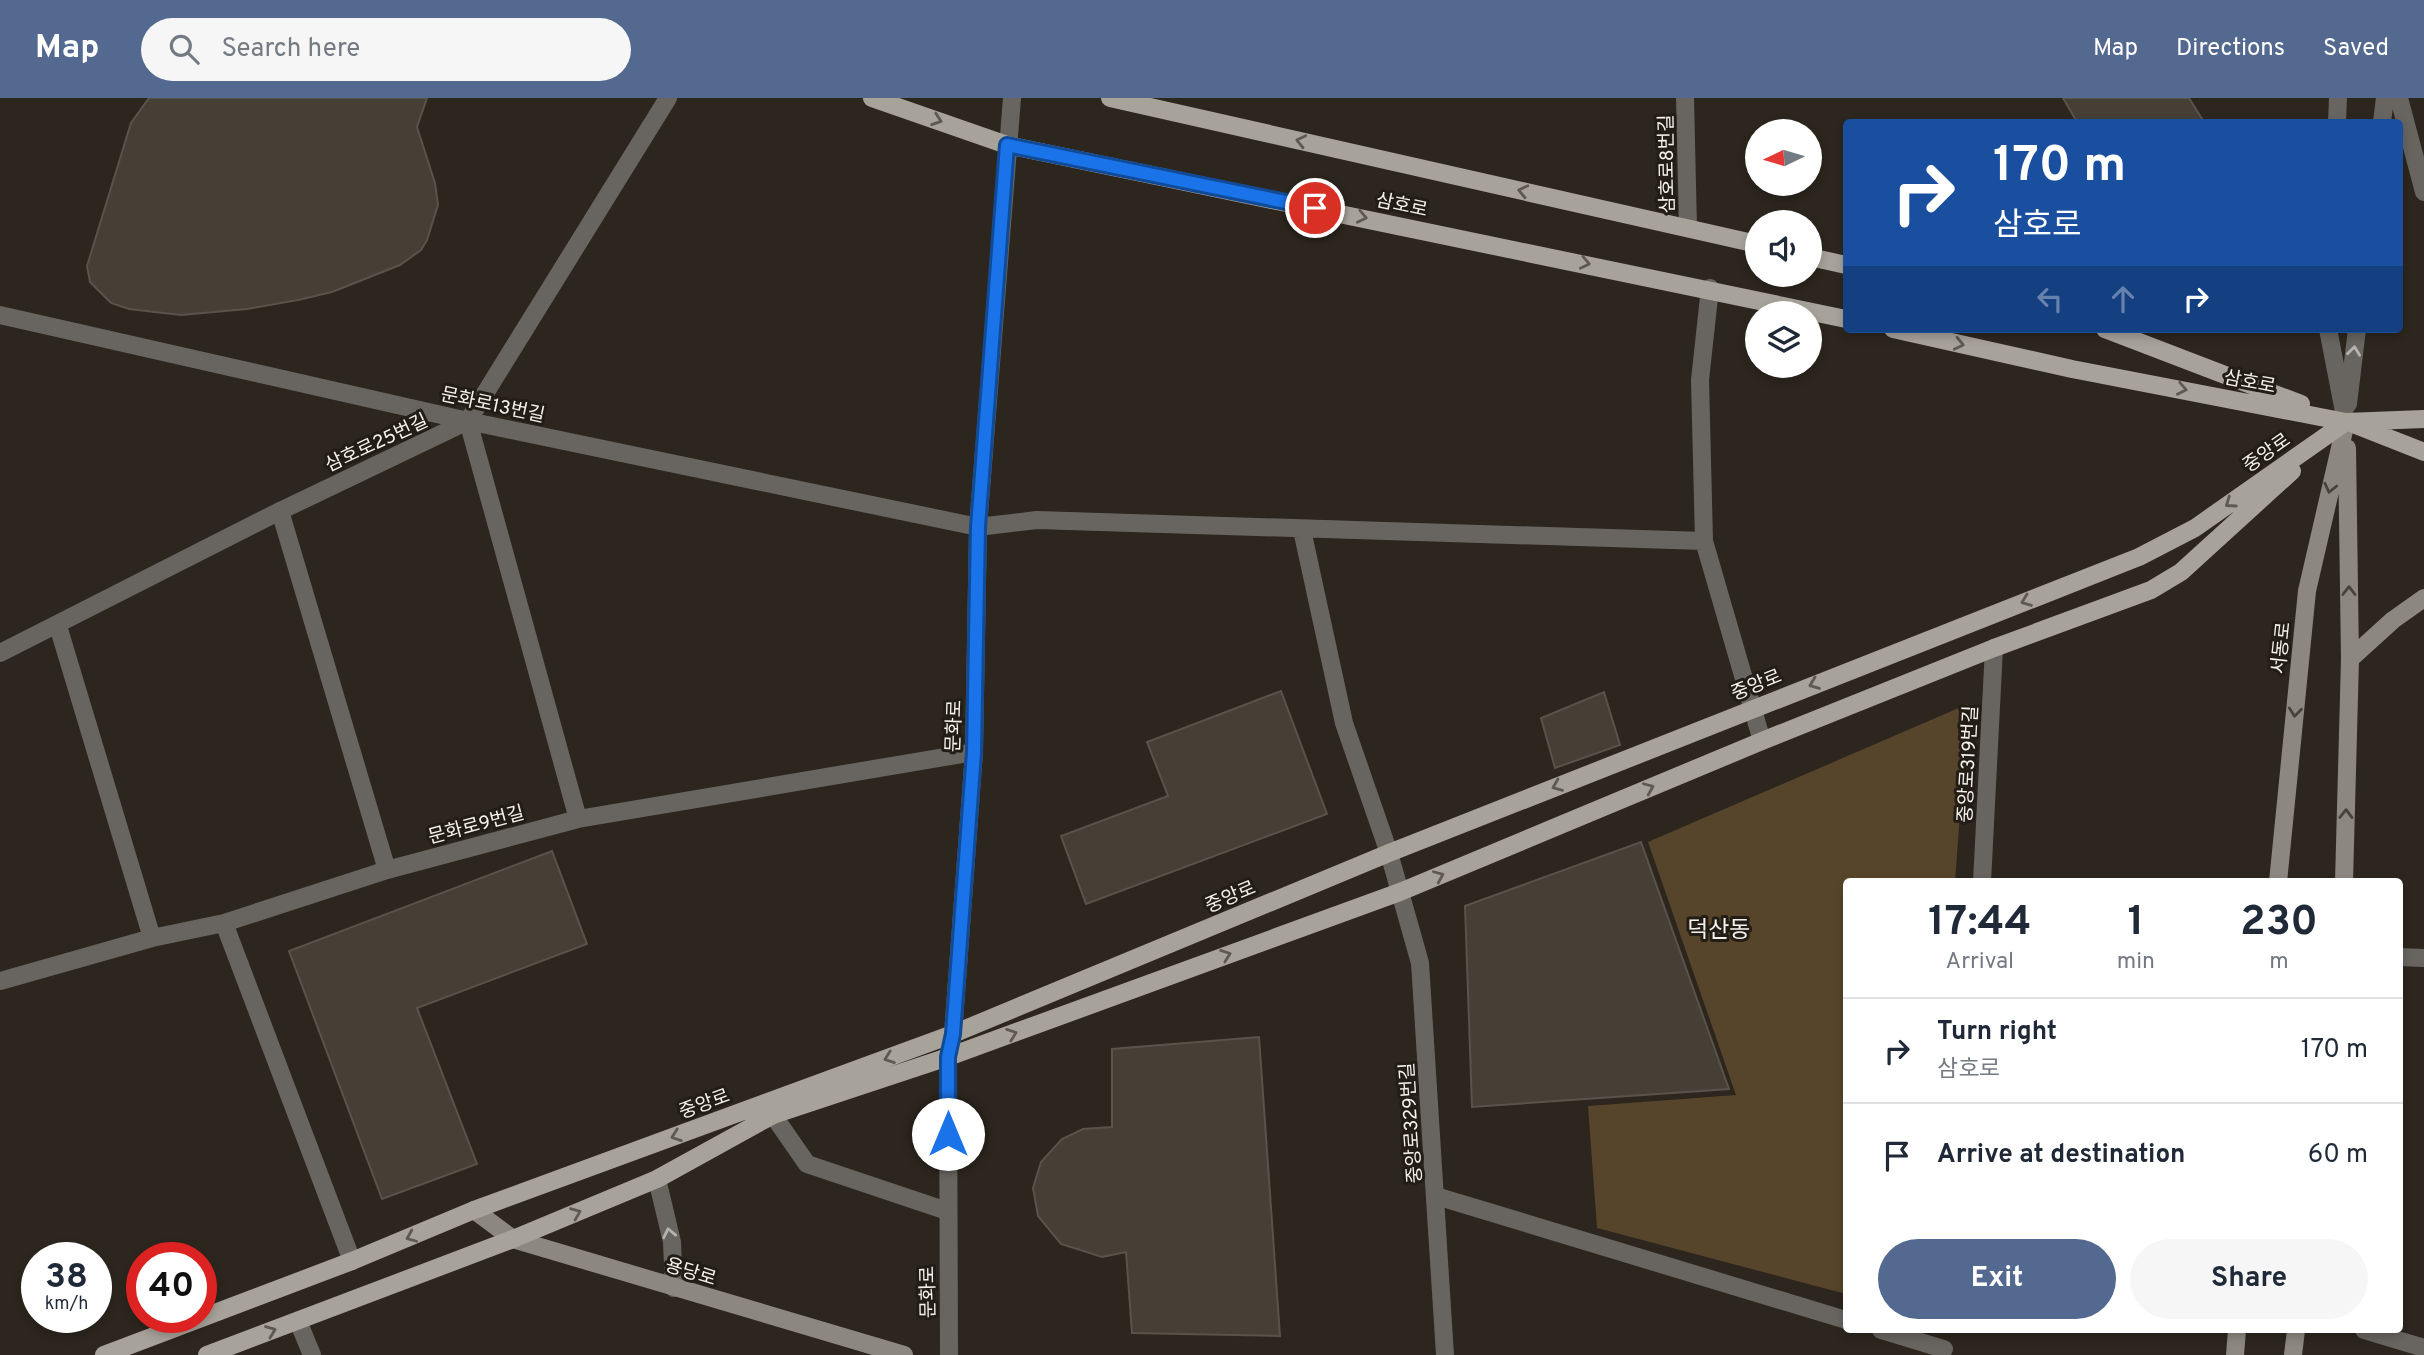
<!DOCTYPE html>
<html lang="en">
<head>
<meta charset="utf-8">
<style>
  body { margin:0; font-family:Overpass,"Noto Sans KR",sans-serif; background:#f6f6f7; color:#1f2937; height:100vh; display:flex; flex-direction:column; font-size:26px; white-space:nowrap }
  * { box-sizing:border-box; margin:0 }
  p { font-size:23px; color:#747a83 }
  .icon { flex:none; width:38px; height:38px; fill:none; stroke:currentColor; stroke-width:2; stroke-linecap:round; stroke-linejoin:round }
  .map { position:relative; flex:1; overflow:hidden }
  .drawer { position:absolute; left:1843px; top:780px; width:560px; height:455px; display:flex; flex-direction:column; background:#fff; border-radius:7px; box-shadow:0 4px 10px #0003 }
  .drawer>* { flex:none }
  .top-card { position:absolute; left:1843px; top:21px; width:560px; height:214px; border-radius:7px; box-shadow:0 4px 10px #0003; background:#1a4fa0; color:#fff; overflow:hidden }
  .needle { width:46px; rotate:265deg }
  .fabs { position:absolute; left:1745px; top:21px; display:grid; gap:14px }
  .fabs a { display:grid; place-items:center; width:77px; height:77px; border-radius:50%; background:#fff; box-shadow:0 4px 10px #0003; font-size:35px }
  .speed { position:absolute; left:21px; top:1144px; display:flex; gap:14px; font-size:35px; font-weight:700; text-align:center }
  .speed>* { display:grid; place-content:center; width:91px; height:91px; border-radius:50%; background:#fff; box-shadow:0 4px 10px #0003; line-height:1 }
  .speed small { font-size:18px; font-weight:400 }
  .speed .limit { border:10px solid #d22; background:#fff; color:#111 }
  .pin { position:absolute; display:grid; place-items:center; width:60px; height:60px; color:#fff; margin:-30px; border:4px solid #fff; border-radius:50%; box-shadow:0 2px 7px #0007 }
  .me { position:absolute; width:77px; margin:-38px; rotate:0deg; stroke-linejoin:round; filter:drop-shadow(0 0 5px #0008) }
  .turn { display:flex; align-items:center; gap:24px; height:147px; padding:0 35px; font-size:32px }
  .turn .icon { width:91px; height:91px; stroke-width:2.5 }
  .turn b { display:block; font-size:49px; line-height:60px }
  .lanes { display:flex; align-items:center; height:66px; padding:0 35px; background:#0003; justify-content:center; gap:35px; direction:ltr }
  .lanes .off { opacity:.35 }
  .eta { display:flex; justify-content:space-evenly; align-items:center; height:119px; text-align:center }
  .eta b { font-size:42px; font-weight:700; line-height:49px }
  .cta { display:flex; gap:14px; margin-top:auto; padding:14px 35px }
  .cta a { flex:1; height:80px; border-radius:42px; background:#536990; color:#fff; font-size:28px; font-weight:700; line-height:80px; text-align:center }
  .cta a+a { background:#f6f6f7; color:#1f2937 }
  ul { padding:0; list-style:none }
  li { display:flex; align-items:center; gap:21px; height:105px; padding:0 35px; border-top:2px solid #e0e1e3 }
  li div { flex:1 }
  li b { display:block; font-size:26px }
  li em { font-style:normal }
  header { display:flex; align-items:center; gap:42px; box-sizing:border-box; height:98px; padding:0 35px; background:#536990; color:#fff }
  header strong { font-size:33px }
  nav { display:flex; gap:38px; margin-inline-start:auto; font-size:24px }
  .search { width:490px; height:63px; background:#f6f6f7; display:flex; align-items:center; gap:18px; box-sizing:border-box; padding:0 24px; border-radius:38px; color:#747a83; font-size:26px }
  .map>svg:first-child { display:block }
</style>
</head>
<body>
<header>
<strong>Map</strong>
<div class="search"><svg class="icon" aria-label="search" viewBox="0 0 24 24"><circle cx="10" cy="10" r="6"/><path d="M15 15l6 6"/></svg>Search here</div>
<nav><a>Map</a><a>Directions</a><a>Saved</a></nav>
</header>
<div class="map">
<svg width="2424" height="1257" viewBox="0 0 2424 1257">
  <rect width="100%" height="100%" fill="#2c261e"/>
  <path fill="#56452a" d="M1968,606L1955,784H1846V1196L1597,1130L1588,1008L1736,997L1648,744Z"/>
  <path fill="#453f36" stroke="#59534a" stroke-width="2" d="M149,0H427L417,29L435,85L438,107L427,142L421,152L400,167L332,194L298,202L247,211L181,217L129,211L111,205L90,184L87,168L131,25Z
    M2063,0H2189L2204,24H2077Z
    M1281,593L1327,716L1086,806L1061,738L1168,698L1147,644Z
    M1604,594L1620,647L1555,670L1541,620Z
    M1641,744L1729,991L1472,1009L1465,808Z
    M552,753L587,846L417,910L477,1066L382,1101L289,853Z
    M1259,939L1280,1238L1132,1235L1126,1154L1102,1159L1061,1146L1038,1118L1033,1090L1041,1064L1062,1041L1083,1031L1112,1029V951Z"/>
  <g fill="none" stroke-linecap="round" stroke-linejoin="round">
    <path stroke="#686561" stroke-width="18" d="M1710,190L1700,282L1704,443L1762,643
      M978,429L1037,422L1704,443
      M1302,432L1344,625L1389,755L1420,865L1445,1257
      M1982,784L1994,550
      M773,1017L807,1066L947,1113
      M1436,1098L1846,1222
      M298,1223L312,1257
      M1881,1232L1944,1251"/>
    <path stroke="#686561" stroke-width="18" d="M1685,0L1688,130
      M0,217L468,323L978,429
      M468,323L578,721
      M280,413L387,772
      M58,528L152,840
      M0,555L280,413L468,323L668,0
      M224,825L352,1163
      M2399,859L2424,860
      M0,883L152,840L224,825L387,772L578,721L974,654
      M657,1081L672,1144L674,1190
      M2364,1232L2424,1250"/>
    <path stroke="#686561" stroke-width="18" d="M2399,0L2424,94
      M2337,24L2338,0
      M2382,24L2385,0
      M2328,231L2346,324
      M2348,306L2357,231
      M949,1257L948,959L953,936L974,654L978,429L1012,0"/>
    <path stroke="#8c8881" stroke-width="18" d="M2350,561L2393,522L2424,500
      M2278,784L2307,493L2346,324
      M2344,784L2350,561L2347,350
      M474,1112L513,1141L904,1257
      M2235,1257L2237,1232
      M2293,1257L2296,1232"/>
    <path stroke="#a8a39a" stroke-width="18" d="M872,0L1007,47L1846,221
      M1110,0L1757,146
      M1810,159L1846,167
      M1893,231L2072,271L2346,324
      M2105,231L2301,306
      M2353,326L2424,354
      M104,1257L352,1163L474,1112L953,936L1389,755L2139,459L2195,430L2346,324L2424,321
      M207,1257L513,1141L657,1081L773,1017L948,959L1400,794L1762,643L1994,550L2151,492L2181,474L2292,373"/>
  </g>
  <defs><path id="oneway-chevron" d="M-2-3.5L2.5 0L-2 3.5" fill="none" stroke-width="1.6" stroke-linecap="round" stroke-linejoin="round" transform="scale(1.75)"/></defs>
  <g stroke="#5e5951">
    <use href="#oneway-chevron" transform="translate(937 22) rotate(19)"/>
    <use href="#oneway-chevron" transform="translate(1301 43) rotate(-167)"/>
    <use href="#oneway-chevron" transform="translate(1523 93) rotate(-167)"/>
    <use href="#oneway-chevron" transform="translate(1362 119) rotate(12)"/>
    <use href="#oneway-chevron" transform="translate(1585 165) rotate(12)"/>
    <use href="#oneway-chevron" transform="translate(1959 246) rotate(13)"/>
    <use href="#oneway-chevron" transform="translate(2182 291) rotate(11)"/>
    <use href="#oneway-chevron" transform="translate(2230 405) rotate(145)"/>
    <use href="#oneway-chevron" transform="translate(2026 503) rotate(159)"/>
    <use href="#oneway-chevron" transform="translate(1814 586) rotate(159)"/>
    <use href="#oneway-chevron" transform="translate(1557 688) rotate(158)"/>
    <use href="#oneway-chevron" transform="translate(1649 690) rotate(-23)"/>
    <use href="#oneway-chevron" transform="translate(1439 778) rotate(-23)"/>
    <use href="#oneway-chevron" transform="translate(1226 857) rotate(-20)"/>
    <use href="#oneway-chevron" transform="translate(1012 936) rotate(-20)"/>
    <use href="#oneway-chevron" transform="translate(889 960) rotate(160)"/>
    <use href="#oneway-chevron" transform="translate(676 1038) rotate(160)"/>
    <use href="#oneway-chevron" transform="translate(576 1115) rotate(-22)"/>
    <use href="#oneway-chevron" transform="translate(411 1139) rotate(157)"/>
    <use href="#oneway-chevron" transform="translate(271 1233) rotate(-21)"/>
  </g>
  <g stroke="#b6b2ad">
    <use href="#oneway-chevron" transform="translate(2354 253) rotate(-83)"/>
    <use href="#oneway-chevron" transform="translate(669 1135) rotate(-102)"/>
  </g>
  <g stroke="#47423b">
    <use href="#oneway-chevron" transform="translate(2330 390) rotate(103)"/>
    <use href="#oneway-chevron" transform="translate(2349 493) rotate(-90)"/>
    <use href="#oneway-chevron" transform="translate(2295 614) rotate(96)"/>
    <use href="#oneway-chevron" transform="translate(2346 716) rotate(-89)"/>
  </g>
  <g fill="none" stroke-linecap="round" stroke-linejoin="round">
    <defs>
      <path id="route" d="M948,1036V959L953,936L974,654L978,429L1007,47L1315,110"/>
    </defs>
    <use href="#route" stroke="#114b97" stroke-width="18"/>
    <use href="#route" stroke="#1a73e8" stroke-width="12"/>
  </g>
  <g text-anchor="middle" stroke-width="6" stroke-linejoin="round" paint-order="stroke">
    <g font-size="19" fill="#f5f1ec" stroke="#221d15">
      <text transform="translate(1666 66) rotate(-91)" y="7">삼호로8번길</text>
      <text transform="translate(1402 106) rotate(12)" y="7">삼호로</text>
      <text transform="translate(2250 283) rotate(11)" y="7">삼호로</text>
      <text transform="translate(493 306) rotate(12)" y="7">문화로13번길</text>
      <text transform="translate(376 344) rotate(-25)" y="7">삼호로25번길</text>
      <text transform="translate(2266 354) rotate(-35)" y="7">중앙로</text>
      <text transform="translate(2280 550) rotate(-84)" y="7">서동로</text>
      <text transform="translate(1756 586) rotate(-22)" y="7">중앙로</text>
      <text transform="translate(953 628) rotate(-88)" y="7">문화로</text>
      <text transform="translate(1967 666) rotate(-87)" y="7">중앙로319번길</text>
      <text transform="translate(476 726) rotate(-15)" y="7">문화로9번길</text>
      <text transform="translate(1230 798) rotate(-23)" y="7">중앙로</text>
      <text transform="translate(704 1005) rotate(-20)" y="7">중앙로</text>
      <text transform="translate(1410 1025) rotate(-94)" y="7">중앙로329번길</text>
      <text transform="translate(691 1173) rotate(17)" y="7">용당로</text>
      <text transform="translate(927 1194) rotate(-91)" y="7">문화로</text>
    </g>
    <g font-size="23" fill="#f5f1ec" stroke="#221d15">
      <text x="1719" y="839">덕산동</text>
    </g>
  </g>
</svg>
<div class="fabs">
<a><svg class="needle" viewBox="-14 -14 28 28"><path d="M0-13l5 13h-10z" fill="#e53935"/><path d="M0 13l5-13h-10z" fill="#747a83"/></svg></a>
<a><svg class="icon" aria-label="sound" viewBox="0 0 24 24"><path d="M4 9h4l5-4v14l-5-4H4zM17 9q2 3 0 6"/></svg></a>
<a><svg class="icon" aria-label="layers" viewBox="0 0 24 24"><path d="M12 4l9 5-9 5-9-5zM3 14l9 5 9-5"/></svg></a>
</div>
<div class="speed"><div>38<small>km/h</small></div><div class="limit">40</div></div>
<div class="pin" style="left:1315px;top:110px;background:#d93025"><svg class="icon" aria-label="arrive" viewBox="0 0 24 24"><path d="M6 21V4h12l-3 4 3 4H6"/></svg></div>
<svg class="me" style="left:948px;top:1036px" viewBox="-20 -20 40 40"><circle r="19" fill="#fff"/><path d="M0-13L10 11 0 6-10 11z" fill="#1a73e8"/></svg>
<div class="top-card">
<div class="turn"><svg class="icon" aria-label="right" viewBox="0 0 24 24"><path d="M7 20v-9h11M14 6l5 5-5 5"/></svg><div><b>170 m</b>삼호로</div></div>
<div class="lanes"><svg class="icon off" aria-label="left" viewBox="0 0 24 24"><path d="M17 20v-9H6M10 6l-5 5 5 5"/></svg><svg class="icon off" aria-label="ahead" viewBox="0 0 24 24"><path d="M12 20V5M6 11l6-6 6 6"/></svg><svg class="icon" aria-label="right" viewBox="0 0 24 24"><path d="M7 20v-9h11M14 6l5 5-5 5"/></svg></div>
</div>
<section class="drawer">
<div class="eta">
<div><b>17:44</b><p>Arrival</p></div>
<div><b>1</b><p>min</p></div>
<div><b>230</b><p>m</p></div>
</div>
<ul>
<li><svg class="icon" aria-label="right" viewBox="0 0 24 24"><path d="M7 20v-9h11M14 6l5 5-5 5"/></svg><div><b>Turn right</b><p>삼호로</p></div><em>170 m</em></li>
<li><svg class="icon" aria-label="arrive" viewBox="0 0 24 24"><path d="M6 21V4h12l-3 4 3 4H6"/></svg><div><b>Arrive at destination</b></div><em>60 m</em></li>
</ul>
<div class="cta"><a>Exit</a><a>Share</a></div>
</section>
</div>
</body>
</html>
